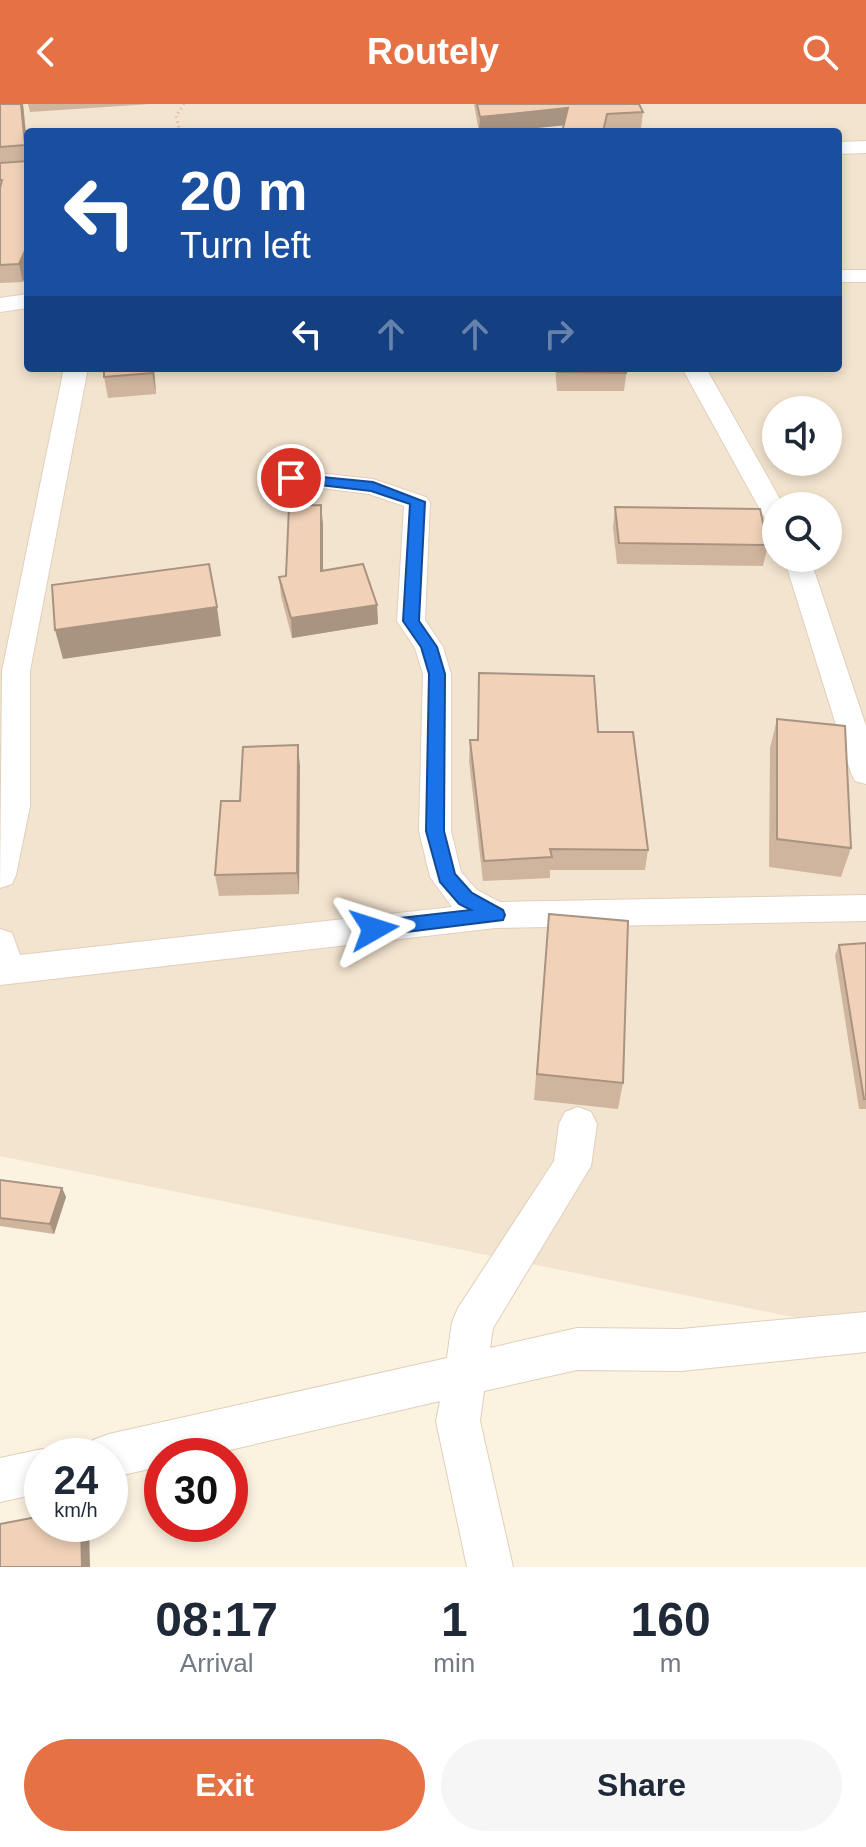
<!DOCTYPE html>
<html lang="en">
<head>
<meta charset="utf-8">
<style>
  body { margin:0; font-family:Helvetica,sans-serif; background:#f6f6f7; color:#1f2937; height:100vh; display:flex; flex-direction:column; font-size:30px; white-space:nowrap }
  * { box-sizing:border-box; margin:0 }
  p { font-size:26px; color:#747a83 }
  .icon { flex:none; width:44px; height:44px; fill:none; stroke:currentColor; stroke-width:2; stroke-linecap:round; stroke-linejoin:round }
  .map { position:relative; height:1463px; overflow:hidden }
  .drawer { display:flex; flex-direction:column; background:#fff; flex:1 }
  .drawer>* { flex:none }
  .hud { position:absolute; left:24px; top:24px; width:818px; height:244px; border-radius:8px; box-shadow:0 4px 12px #0003; background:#1a4fa0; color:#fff; overflow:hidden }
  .tools { position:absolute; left:762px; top:292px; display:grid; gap:16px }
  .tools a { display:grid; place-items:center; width:80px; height:80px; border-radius:50%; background:#fff; box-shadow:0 4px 12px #0003; font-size:40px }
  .speed { position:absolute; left:24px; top:1334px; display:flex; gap:16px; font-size:40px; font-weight:700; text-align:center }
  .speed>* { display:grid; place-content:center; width:104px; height:104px; border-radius:50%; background:#fff; box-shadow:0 4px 12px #0003; line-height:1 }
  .speed small { font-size:20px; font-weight:400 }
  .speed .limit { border:12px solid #d22; background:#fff; color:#111 }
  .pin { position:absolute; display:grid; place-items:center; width:68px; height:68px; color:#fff; margin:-34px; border:4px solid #fff; border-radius:50%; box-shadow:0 2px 8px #0007 }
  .me { position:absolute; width:88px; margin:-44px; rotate:84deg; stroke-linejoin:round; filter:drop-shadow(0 0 6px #0008) }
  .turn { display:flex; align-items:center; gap:28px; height:168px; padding:0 24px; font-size:36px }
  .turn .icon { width:104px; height:104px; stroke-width:2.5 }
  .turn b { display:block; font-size:56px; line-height:68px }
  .lanes { display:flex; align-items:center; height:76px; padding:0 24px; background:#0003; justify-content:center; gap:40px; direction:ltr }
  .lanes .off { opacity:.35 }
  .eta { display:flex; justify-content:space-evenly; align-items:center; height:136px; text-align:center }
  .eta b { font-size:48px; font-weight:800; line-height:56px }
  .primary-button { display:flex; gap:16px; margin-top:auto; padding:16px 24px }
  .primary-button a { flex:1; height:92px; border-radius:48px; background:#e67145; color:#fff; font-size:32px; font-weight:800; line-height:92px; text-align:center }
  .primary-button a+a { background:#f6f6f7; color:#1f2937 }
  header { display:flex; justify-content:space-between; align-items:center; height:104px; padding:0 24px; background:#e67145; color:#fff; font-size:36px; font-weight:800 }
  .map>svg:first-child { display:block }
</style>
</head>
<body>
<header><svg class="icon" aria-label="back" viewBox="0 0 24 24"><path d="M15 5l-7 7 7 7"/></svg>Routely<svg class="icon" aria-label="search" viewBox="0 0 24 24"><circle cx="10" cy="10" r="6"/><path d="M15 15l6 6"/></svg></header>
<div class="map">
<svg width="866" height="1463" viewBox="0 0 866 1463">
  <rect width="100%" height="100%" fill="#fcf2e0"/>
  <path fill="#f3e4cf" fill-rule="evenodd" d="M0,0H866V1228L0,1052ZM28,28H838V264H28ZM776,306H828V358H776ZM776,402H828V454H776Z"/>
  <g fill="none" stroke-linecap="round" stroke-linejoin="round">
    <defs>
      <path id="street" d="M866,37V49L838,50V38Z
        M838,166H866V178H838Z
        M28,190V204L0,208V194Z
        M64,264H88L30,567V702L16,771L12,780L0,784L2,567Z
        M682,264H706L784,402H776V419L767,417L763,411Z
        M291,366L373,375L426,393L430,398L425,516L443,543L451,570V727L461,768L477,786L500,798L866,791V817L496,824L0,881V825L12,829L20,851L452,803L430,773L419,727L423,570L415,544L397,517L404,402L369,390L282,379L278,374L282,369Z
        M784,454H810L866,622V680L855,677L851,669Z
        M578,1003L591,1008L597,1020L591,1062L493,1224L490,1244L577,1224L681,1225L866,1208V1248L681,1267L577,1266L484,1287L480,1317L513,1463H467L436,1317L440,1297L204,1352H162V1362L110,1374V1352H87L93,1336L109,1330L447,1254L452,1218L458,1204L554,1057L559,1020L565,1008Z
        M42,1345L58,1352H42V1389L0,1398V1354Z"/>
    </defs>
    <use href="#street" stroke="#e0cfbc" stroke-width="2"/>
    <path stroke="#d5b59c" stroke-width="3" stroke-dasharray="1 4" stroke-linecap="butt" d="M180,28L176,12L184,0"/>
    <use href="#street" fill="#fff" fill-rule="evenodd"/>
  </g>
  <path fill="#cfb59e" d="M0,0H23L28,48V166L23,178L0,179Z
    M28,0H151L30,8Z
    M474,0H639L643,8L641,25L605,27L564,21L499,28H479Z
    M154,264L156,290L108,294L104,273Z
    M555,264H627L624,287H557Z
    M615,403L768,441L763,462L617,460L613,424Z
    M323,420V466L377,501L378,520L292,534L281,492L279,473L286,472Z
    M777,615L851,744L841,773L769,763L770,644Z
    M598,628L648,746L645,766H550V774L483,777L469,657L470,636Z
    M300,662L299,790L219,792L215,771L240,697Z
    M549,810L623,979L618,1005L534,996Z
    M866,839V1005H859L835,851L839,841Z
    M0,1076L62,1084L66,1093L54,1130L0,1122Z"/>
  <path fill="#a99381" d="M21,0H23L28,53L25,41Z
    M568,4L567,21L499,28H479L480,13Z
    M28,140V166L23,178L19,160Z
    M152,264H154L156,290L152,269Z
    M321,401L323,420V486L321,467Z
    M377,501L378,520L292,534L291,514Z
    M217,503L221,532L63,555L55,526Z
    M298,641L300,662L299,790L297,769Z
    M62,1084L66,1093L54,1130L50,1120Z
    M81,1420H89L90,1463H82Z"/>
  <path fill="#f1d2b8" stroke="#a99381" stroke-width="2" d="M0,0H21L25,41L0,43Z
    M477,0H639L643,8L607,10L603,28H562L568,4L480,13Z
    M28,57V140L19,160L0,161V84L2,76H0V59Z
    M104,264H152V269L104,273Z
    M558,264H627L626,269L558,268Z
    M321,401V467L363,460L377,501L291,514L279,473L286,472L289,402Z
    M615,403L760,405L768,441L619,439Z
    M209,460L217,503L55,526L52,481Z
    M479,569L594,572L598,628H633L648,746L550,745L552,753L484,757L470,636H478Z
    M777,615L845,622L851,744L777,735Z
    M298,641L297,769L215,771L221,697H240L243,643Z
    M549,810L628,817L623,979L537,970Z
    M866,839V995H864L839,841Z
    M0,1076L62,1084L50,1120L0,1114Z
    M42,1412V1420H81L82,1463H0V1420Z"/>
  <path fill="#1a73e8" stroke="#114b97" stroke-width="2" d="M291,370L373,378L425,398L419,517L437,543L445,570L444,727L455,770L472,789L503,806L505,811L503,816L374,832L367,830L364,825L367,819L374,817L471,806L459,800L440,778L426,727L429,570L421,543L403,517L410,400L371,387L286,377L283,374Z"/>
</svg>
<div class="tools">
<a><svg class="icon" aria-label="sound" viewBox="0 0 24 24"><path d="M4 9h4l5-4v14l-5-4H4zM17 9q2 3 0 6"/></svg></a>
<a><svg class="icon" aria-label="search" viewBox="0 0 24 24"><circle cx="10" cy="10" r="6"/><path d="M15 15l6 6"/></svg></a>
</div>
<div class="speed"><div>24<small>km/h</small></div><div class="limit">30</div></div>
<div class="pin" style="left:291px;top:374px;background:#d93025"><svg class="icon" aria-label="arrive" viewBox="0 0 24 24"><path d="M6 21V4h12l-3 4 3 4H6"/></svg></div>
<svg class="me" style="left:374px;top:825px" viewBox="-20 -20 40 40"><path d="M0-17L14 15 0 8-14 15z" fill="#1a73e8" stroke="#fff" stroke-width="4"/></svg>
<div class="hud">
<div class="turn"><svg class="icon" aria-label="left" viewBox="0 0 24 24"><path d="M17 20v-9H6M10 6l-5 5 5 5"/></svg><div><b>20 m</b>Turn left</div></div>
<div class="lanes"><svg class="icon" aria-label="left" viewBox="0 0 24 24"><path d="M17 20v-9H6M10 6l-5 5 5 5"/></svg><svg class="icon off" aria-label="ahead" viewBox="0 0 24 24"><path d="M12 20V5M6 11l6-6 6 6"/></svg><svg class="icon off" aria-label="ahead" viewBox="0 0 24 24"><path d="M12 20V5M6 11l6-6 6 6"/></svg><svg class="icon off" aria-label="right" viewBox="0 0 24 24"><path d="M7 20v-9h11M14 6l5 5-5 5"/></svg></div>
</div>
</div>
<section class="drawer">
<div class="eta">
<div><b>08:17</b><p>Arrival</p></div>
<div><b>1</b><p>min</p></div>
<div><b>160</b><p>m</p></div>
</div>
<div class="primary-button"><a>Exit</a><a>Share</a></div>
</section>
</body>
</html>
